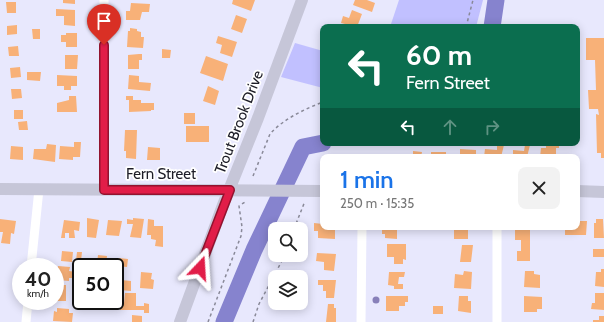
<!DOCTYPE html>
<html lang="en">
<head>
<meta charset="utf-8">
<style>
  body { margin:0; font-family:Cabin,sans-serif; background:#f2f2f2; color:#222; height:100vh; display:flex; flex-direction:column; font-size:15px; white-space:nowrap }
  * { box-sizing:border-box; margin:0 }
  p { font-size:13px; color:#767676 }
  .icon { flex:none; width:22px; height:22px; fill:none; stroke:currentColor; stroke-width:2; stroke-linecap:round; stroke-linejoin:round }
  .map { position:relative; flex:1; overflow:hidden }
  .panel { position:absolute; left:320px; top:154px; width:260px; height:76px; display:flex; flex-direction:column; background:#fff; border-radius:8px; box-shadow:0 2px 10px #0003 }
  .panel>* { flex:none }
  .hud { position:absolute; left:320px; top:24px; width:260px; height:122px; border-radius:8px; box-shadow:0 2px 10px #0003; background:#0b6e4f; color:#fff; overflow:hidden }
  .controls { position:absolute; left:268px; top:222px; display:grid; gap:8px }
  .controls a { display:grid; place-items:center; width:40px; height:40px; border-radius:8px; background:#fff; box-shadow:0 2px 10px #0003; font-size:20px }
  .speed { position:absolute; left:12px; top:258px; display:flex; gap:8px; font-size:20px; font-weight:700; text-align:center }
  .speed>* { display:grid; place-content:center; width:52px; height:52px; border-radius:50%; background:#fff; box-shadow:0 2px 10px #0003; line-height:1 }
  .speed small { font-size:10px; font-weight:400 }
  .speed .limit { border:2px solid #111; border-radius:6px; background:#fff; color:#111 }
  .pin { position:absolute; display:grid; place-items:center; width:34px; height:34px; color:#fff; margin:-41px -17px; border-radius:50% 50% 50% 0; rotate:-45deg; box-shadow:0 0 4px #0007 }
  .pin .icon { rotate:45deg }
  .me { position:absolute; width:44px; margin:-22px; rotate:20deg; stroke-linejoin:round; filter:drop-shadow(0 0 3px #0008) }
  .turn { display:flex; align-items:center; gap:14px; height:84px; padding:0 20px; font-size:18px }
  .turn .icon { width:52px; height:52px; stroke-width:2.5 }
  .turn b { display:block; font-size:28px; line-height:34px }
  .lanes { display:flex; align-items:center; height:38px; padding:0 20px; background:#0003; justify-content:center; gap:20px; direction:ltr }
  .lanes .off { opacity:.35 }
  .round { display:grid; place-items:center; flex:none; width:42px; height:42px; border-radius:8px; background:#f2f2f2 }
  .overview { display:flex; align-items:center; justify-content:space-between; height:68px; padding:0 20px }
  h1 { font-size:24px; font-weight:600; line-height:30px; color:#1a73e8 }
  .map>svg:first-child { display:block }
</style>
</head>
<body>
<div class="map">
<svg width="604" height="322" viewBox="0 0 604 322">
  <rect width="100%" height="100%" fill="#e8e8fd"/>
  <path fill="#c1c0ff" d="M399,0H483L476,27H390Z
    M295,43L323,51V88L281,77Z"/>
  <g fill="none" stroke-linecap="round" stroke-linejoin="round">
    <path stroke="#8683ce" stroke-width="17" d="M492,27L496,0
      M224,322L254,250L303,147L323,143"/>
  </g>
  <path fill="#f8b178" d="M63,0H75V4L63,3Z
    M233,0H255L251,11L232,4Z
    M355,0H367L375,3L372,12L353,5Z
    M6,2H16V13H7Z
    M131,3L150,4L149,12H142L140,20H126V11H130Z
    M56,9L75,10V26L64,25V16H56Z
    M352,10L362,14L357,27L341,23L343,16L349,18Z
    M236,15L247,19L242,33L231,29Z
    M17,25V34L7,35V26Z
    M130,28L137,29V31L141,32V37H144L143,48L127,47L128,31H130Z
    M32,29H40V39H33Z
    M66,33H77V47H66V42H61V35H66Z
    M218,36L237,42L232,57L220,53L222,45L216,43Z
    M586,38H604V158H601V153H597L596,114L599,115L598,109H589L588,90H596L595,60H586Z
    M18,46L19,56H9L8,47Z
    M162,49L171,50L170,58H162Z
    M139,54H142V60H139V69H128V55Z
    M65,55H78L77,69H65Z
    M206,56L228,64L223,81L200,73Z
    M20,67L21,77L11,78L10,68Z
    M27,72H41L40,81L27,80Z
    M57,75L77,76V86H71V90H64V86H57Z
    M129,75L139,76V82L151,83L150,91L128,89Z
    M208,86L219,91L215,105L203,101Z
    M11,89H21L22,98L12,99Z
    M69,96H76L77,112H57V103L69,100Z
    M126,96H133V100H141V103H154V110H151V111L129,112V100H126Z
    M14,110H23V119H14Z
    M184,113H195V124H184Z
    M27,121L28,130H19L18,122Z
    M186,126H209V142H186Z
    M125,130H137L136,159L126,158V151H124Z
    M74,142H81L80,157H73V160L59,159L60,146L74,147Z
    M546,143H559V148H556V157H540L541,148H546Z
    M47,144L56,145L55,162L33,159L34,149H46Z
    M497,145H504L501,157H484L485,149L497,150Z
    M525,145H530L527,157H513V150L524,151Z
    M11,146L23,147V160L10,159Z
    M148,147L160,148V160H147Z
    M460,149L476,150V157H460Z
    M413,151L422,152L421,157H413Z
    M431,152H446V157H431Z
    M87,218L99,220L96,238L87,237Z
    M133,218L144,219L141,238L130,237L133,224H127V219L133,220Z
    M0,219L16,221L14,234L11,233L10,244L1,243L3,232H0Z
    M148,219L154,220V226H163V247L155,246L156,240L151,239V235H147Z
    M596,219H603L604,238H594V223H596Z
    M64,220L80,222L79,231L74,230L75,238H69V233H65V238H61Z
    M108,220L122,221L119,236L106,235Z
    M577,221H587L586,235H565V227H577Z
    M314,223L323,224V227H329V230H335V239L318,238V231H314Z
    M382,227H397V239L385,238V234H382Z
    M454,227H468V239H454Z
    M518,227H530V261H517V251H521V240H515V230H518Z
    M387,244H406V260L403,259V264H394V257H387Z
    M462,245H473L471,262H460Z
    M593,249H604V257H593Z
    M62,251L73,252L72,262L61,261Z
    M77,252H82L81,261H76Z
    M317,253L336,254L334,271L324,270V262L316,261Z
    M98,255L107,256L106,264H97Z
    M119,258L128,259L127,267L118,266Z
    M58,266L70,267L69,271L76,272V278H69V281L57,280Z
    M601,269H604V287L595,286L596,272H601Z
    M464,271L472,272L471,289L454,288L455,274L463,275Z
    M525,271H534V274L540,275V288L524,287Z
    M141,272L152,273L151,279L154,280L153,289L140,288Z
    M389,272H405L404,277H399L398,284H403V289H394V286L388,285Z
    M121,280L131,281V291L120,290Z
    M318,280H336L334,298H326V291H323V285H318Z
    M55,285H66V301H55Z
    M125,293H136V306H144V303L149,304V313H144V310H120V303H124Z
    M595,293H604V310L591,309L592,303H595Z
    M386,296H408V302H405V306H399V311H386Z
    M459,296H468V301H471V313L458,311Z
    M524,296L542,297V309H537V312H524Z
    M328,304H334V308H336V322H326Z
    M433,306H443V314H433Z
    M57,308L69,309V313H73L72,322L53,321L54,311L57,312Z
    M132,315L142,316V322H132Z
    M599,316H604V322H593V320H599Z"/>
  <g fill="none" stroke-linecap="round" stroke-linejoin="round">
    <path stroke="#898998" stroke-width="1.5" stroke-dasharray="3 3" stroke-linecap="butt" d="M466,27L473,0
      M253,176L270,134C283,119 305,109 323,102
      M294,229L305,201
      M208,322L241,236L242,227L239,206L245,202
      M253,322L259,304L285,255"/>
    <path stroke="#fff" stroke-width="9" d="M104,0V190
      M497,227V322
      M31,267L39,189
      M26,322L28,301
      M361,322L362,227"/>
    <path stroke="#c6c6d8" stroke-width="12" d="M0,189L323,191
      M577,191L604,192
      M180,322L223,205L258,118L302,0"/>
  </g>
  <circle fill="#8880b9" cx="376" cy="300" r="3.5"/>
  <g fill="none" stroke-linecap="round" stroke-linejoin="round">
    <defs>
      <path id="route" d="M104,45V190H230L200,268"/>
    </defs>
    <use href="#route" stroke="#92132f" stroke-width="10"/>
    <use href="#route" stroke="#e11d48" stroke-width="7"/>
  </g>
  <g text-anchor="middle" stroke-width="3.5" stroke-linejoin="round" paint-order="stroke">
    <g font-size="15" fill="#1d1d27" stroke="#fff">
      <text transform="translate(239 122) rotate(-69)" y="5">Trout Brook Drive</text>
      <text x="161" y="179">Fern Street</text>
    </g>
  </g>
</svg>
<div class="controls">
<a><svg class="icon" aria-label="search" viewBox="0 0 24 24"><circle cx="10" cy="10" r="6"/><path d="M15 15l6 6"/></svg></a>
<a><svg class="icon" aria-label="layers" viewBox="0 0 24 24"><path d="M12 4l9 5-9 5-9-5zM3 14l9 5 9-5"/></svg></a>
</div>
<div class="speed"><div>40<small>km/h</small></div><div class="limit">50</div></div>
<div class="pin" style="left:104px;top:45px;background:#d93025"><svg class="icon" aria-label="arrive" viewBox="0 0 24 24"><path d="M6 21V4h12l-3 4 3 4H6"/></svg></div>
<svg class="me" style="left:200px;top:268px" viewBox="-20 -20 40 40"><path d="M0-17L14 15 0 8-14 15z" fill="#e11d48" stroke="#fff" stroke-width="4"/></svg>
<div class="hud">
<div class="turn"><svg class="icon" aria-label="left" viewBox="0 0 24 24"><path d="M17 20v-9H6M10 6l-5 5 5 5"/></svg><div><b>60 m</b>Fern Street</div></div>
<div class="lanes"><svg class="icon" aria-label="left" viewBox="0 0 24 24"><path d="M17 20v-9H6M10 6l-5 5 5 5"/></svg><svg class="icon off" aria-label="ahead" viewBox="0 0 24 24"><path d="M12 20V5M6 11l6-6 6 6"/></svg><svg class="icon off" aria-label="right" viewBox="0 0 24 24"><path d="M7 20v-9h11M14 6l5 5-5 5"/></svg></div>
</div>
<section class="panel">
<div class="overview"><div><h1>1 min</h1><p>250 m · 15:35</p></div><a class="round"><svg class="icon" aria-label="close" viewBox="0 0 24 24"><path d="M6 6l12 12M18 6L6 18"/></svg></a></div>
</section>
</div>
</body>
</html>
